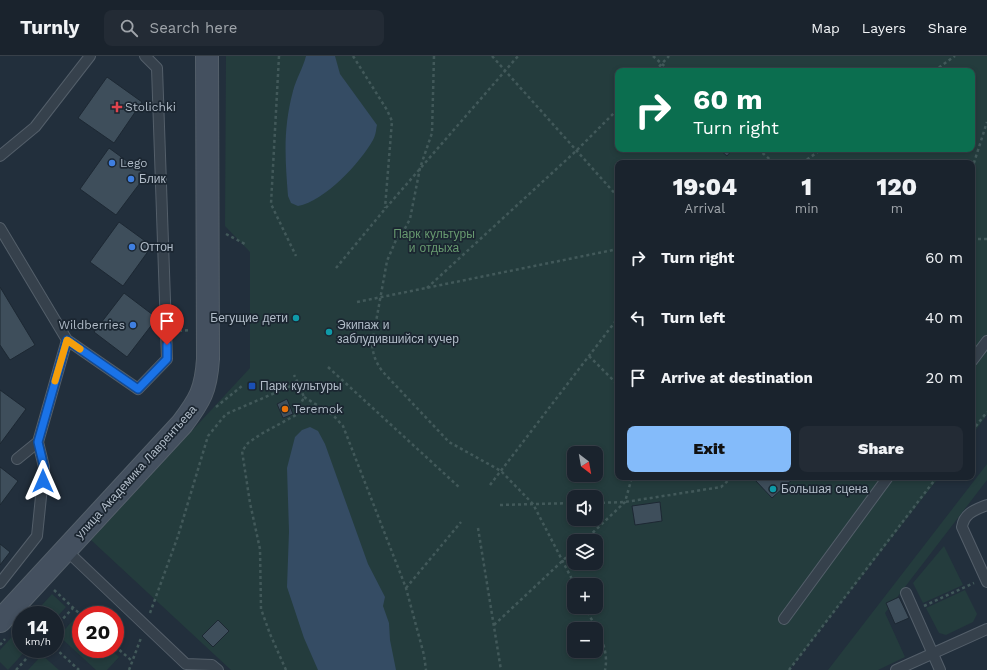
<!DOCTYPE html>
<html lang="en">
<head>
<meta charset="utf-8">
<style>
  body { margin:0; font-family:"Work Sans",sans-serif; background:#232b35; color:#f1f3f6; height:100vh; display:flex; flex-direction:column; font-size:15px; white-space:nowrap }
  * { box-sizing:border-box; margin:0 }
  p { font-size:13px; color:#9fa4aa }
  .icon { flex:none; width:22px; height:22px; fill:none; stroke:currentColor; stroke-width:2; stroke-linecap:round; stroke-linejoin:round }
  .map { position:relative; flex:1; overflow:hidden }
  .details { position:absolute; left:615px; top:104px; width:360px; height:320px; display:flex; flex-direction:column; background:#1a232d; border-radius:8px; box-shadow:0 2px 6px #0003,0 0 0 1px #384049 }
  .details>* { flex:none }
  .guide { position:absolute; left:615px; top:12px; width:360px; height:84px; border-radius:8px; box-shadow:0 2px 6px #0003,0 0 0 1px #384049; background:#0b6e4f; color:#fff; overflow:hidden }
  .needle { width:26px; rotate:149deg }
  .controls { position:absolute; left:567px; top:390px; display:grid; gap:8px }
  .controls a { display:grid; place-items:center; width:36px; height:36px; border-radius:8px; background:#1a232d; box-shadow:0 2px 6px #0003,0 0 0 1px #384049; font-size:20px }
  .speed { position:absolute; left:12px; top:550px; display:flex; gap:8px; font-size:20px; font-weight:700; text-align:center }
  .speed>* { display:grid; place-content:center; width:52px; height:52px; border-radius:50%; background:#1a232d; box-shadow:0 2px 6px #0003,0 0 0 1px #384049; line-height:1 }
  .speed small { font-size:10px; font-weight:400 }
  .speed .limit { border:6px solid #d22; background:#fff; color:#111 }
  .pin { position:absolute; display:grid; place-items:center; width:34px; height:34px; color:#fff; margin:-41px -17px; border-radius:50% 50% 50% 0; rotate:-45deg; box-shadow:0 0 4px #0007 }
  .pin .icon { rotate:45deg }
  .me { position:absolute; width:44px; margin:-22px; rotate:0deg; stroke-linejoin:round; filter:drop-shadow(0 0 3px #0008) }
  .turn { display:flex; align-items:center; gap:14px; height:84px; padding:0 12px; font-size:18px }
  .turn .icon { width:52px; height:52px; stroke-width:2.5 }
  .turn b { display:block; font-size:28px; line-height:34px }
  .eta { display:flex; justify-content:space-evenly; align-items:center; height:68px; text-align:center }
  .eta b { font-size:24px; font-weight:800; line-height:28px }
  .primary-button { display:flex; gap:8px; margin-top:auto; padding:8px 12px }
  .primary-button a { flex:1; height:46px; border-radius:8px; background:#84bbfa; color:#111; font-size:16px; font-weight:800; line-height:46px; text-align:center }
  .primary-button a+a { background:#232b35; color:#f1f3f6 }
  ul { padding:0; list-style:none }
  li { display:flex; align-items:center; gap:12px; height:60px; padding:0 12px }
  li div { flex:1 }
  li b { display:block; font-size:15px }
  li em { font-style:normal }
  header { display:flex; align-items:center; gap:24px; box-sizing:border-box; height:56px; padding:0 20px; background:#1a232d; border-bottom:1px solid #384049 }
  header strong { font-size:19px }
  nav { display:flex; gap:22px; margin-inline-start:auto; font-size:14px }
  .search { width:280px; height:36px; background:#232b35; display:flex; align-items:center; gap:10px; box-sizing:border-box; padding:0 14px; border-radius:8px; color:#9fa4aa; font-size:15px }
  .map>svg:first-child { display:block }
</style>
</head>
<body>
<header>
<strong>Turnly</strong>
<div class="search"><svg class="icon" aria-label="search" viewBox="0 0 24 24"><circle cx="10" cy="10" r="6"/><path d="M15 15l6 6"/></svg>Search here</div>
<nav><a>Map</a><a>Layers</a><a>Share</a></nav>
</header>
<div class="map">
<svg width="987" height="614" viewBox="0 0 987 614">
  <rect width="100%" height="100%" fill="#222f3c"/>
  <path fill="#243c3d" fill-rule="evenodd" d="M226,0H987V359L972,379V107H618V421H939L789,614H231L91,484L250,312V196L225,170ZM618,15H972V93H618ZM574,397H596V419H574ZM574,441H596V463H574ZM574,485H596V507H574ZM574,529H596V551H574ZM574,573H596V595H574Z
    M987,408V424L885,557L905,601L878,614H828Z
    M944,490L963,529L923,547L913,527Z
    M965,534L977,558L973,566L946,579L939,577L926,552Z
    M52,538L66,551L55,563V559H33Z
    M75,562L81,567V593H110L119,601L107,614H96L59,580Z
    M21,571V593H27L8,614L0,606V594Z
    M42,599L59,614H28Z"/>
  <path fill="#354c64" d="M306,0H335L340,18L377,69C376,73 376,79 373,84C360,107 325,145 298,150L291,147L288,140C285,101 283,73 293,35C296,23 303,12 306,0Z
    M310,371L318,375L325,388L368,508L385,541L383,550L389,567L390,584L396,614H318L304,582L287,531L289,475L287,412L295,381L302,374Z"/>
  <path fill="#3e4e5b" stroke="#1d2833" d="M107,21L142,46L114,87L78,62Z
    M109,92L146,119L116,159L80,133Z
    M719,93H733L727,100Z
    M119,166L152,190L123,230L90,206Z
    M0,231L35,289L10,304L0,289Z
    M124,237L157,262L127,301L94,276Z
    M0,334L26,353L0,388Z
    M287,343L293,358L283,362L277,348Z
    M0,411L18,425L0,449Z
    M759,421H795L772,442L755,424Z
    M660,446L662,465L635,469L632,450Z
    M0,488L10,496L0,509Z
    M899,541L909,562L895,568L886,547Z
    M218,564L229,575L213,591L202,580Z"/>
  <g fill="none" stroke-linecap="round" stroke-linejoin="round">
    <defs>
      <path id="lane" d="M0,100L35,71L90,0
        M0,172L67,284
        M972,305L987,285
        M17,403L38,386
        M987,449C975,454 964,457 962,471L987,526
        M66,494L186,608L212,609L218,614
        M0,527L37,480L44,411L38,386L67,284L138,333L167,303L157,12L145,0
        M906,537L940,614
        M784,563L888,421
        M896,614L987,573"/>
      <path id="secondary" d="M0,565L182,368C200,344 206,334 208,303L207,0"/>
    </defs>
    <use href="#lane" stroke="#545f6a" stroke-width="12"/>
    <use href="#secondary" stroke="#545f6a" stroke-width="24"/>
    <path stroke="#42595a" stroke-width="2.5" stroke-dasharray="3 3" stroke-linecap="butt" d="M279,0L271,148L296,200
      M353,0L387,54L392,65L385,152
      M434,0L432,77L420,112L410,163L402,178L396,184L387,205L372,288C373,299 376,307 383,316L449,386L501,415L533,448L575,529
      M492,0L618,141
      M653,0L670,15
      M655,15L669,0
      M934,15L955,0
      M758,93L774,107
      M802,107L822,93
      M972,113L987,66
      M226,178L245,188
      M972,183H987
      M336,212L385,153L518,0
      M427,232L576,95L618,53
      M357,246L618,193
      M179,275L190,274
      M589,300L618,329
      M328,311L460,432
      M304,341L333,359L343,370L406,532L424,599L426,614
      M216,351L242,330
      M972,375L987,356
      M490,429L618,262
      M596,447L625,446L721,431L732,421
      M500,449L574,447
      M478,472L501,614
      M584,485L625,446L632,421
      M406,532L461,466
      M54,534L81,559
      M924,550L974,527
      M585,551C595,571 610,591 605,614
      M150,557L178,480L208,380L226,358L298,327L294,319
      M494,569L574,494
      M55,571L73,552
      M0,589L5,583
      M115,590L132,605
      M55,592L79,614
      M16,614L35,593
      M129,614L141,582
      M286,614L270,578L261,553L260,493L250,447L242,395L248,387L261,378L296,359L304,341L298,327
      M789,614L937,421"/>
    <use href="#lane" stroke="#36414c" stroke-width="10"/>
    <use href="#secondary" stroke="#44505f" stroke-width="22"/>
  </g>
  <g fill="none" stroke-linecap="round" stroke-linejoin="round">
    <defs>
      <path id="route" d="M43,425L44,411L38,386L67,284L138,333L167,303V289"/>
    </defs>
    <use href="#route" stroke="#114b97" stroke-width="10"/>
    <use href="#route" stroke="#1a73e8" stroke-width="7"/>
    <path stroke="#f59e0b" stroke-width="7" d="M55,325L67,284L80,293"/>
  </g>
  <path fill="#e0444e" stroke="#1b2631" stroke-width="1.5" d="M115 45h4v4h4v4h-4v4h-4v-4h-4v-4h4z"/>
  <g fill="#3f7fe0" stroke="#1b2631" stroke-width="1.5">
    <circle cx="112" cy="107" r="4"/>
    <circle cx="131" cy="123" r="4"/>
    <circle cx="132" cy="191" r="4"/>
    <circle cx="133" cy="269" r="4"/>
  </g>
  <g fill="#0f9aa8" stroke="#1b2631" stroke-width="1.5">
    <circle cx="296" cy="262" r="4"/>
    <circle cx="329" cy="276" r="4"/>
    <circle cx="773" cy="433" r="4"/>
  </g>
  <rect fill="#1a4fb4" stroke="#1b2631" stroke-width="1.5" x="248" y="326" width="8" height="8" rx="2"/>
  <circle fill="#e8710a" stroke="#1b2631" stroke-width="1.5" cx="285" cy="353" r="4"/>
  <g text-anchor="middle" stroke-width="3.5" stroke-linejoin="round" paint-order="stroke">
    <g font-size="12" fill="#b1bcc8" stroke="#1b2631" text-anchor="start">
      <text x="125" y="55">Stolichki</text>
      <text x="120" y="111">Lego</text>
      <text x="139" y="127">Блик</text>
      <text x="140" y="195">Оттон</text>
      <text x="288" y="266" text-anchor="end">Бегущие дети</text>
      <text x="125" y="273" text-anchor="end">Wildberries</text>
      <text x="337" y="273">Экипаж и<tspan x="337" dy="14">заблудившийся кучер</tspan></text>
      <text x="260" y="334">Парк культуры</text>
      <text x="293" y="357">Teremok</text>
      <text x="781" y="437">Большая сцена</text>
    </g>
    <g font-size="12" fill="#67996f" stroke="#1b2631">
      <text x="434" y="182">Парк культуры<tspan x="434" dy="14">и отдыха</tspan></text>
    </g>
    <g font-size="12" fill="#b1bcc8" stroke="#1b2631">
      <text transform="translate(136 416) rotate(-48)" y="4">улица Академика Лаврентьева</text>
    </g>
  </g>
</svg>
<div class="controls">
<a><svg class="needle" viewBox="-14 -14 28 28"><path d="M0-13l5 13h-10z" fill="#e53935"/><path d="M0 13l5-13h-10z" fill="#9fa4aa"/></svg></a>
<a><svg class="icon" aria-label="sound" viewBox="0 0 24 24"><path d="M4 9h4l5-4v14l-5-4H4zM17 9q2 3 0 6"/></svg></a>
<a><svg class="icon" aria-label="layers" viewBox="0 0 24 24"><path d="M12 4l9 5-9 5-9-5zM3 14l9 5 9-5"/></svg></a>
<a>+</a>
<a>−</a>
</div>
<div class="speed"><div>14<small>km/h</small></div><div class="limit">20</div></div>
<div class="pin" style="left:167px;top:289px;background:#d93025"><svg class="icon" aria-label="arrive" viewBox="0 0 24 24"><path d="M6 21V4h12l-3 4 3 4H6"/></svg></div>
<svg class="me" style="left:43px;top:425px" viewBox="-20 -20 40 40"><path d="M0-17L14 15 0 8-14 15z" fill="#1a73e8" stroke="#fff" stroke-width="4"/></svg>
<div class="guide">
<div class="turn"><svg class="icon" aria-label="right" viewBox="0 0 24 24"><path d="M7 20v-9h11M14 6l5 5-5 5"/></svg><div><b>60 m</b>Turn right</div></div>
</div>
<section class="details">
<div class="eta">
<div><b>19:04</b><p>Arrival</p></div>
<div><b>1</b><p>min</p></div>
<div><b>120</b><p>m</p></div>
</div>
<ul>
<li><svg class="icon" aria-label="right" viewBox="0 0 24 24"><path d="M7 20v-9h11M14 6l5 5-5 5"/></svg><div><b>Turn right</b></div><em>60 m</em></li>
<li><svg class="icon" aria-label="left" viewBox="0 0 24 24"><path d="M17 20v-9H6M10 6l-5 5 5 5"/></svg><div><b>Turn left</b></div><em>40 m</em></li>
<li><svg class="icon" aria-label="arrive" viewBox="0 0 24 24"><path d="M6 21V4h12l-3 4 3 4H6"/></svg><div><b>Arrive at destination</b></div><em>20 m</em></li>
</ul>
<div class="primary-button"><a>Exit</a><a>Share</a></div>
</section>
</div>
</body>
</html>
